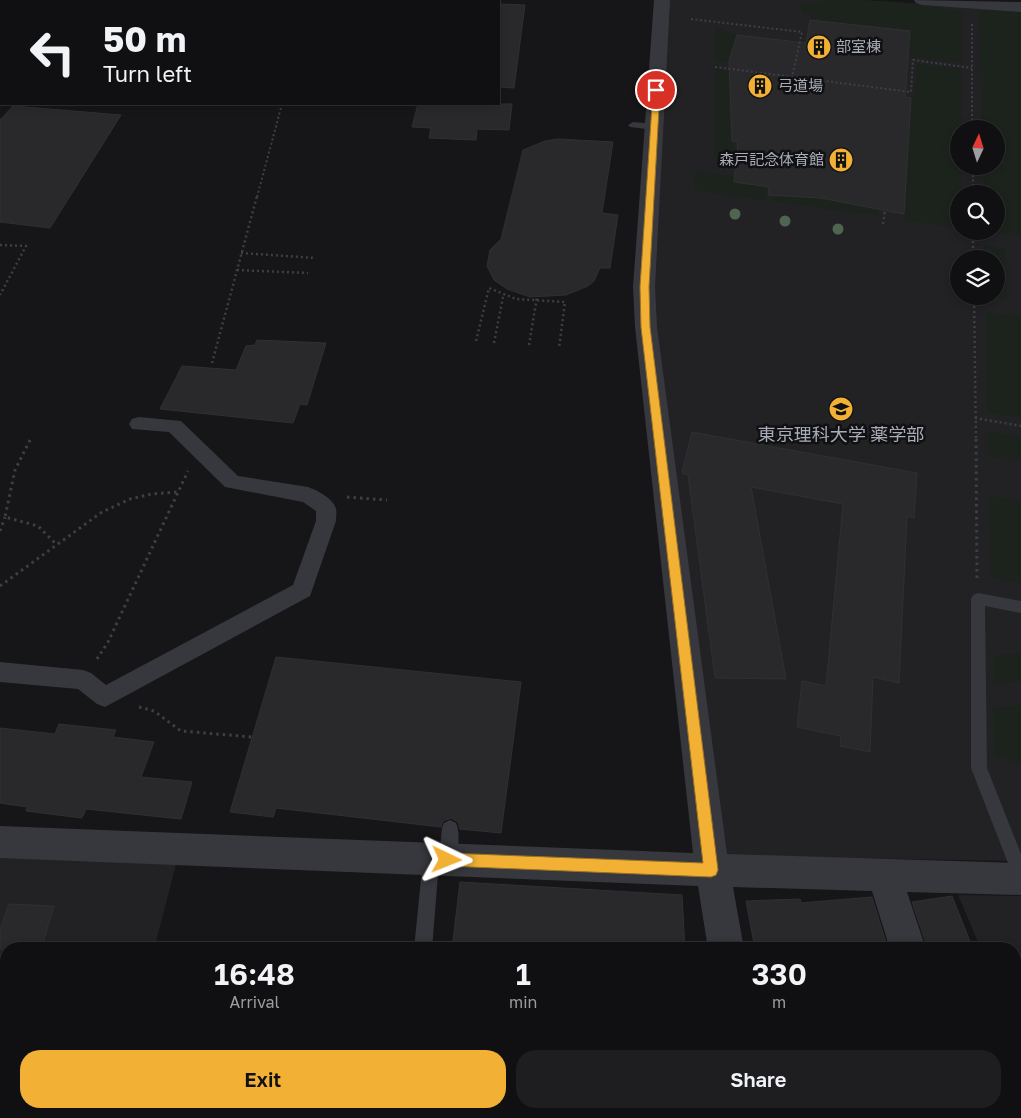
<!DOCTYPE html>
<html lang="en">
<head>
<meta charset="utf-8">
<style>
  body { margin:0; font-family:"Golos Text","Noto Sans JP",sans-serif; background:#1e1e20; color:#f1f3f6; height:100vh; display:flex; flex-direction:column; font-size:19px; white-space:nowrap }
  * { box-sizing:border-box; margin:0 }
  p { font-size:16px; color:#9c9d9f }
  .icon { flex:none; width:28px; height:28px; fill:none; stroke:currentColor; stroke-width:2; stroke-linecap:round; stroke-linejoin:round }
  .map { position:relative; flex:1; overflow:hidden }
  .details { position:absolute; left:0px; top:942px; width:1021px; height:176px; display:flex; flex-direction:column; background:#101012; border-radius:20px 20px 0 0; box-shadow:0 2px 8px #0003,0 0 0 1px #303032 }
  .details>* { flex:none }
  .guide { position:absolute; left:0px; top:0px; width:500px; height:105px; box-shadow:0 2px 8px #0003,0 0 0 1px #303032; background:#101012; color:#f1f3f6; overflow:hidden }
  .needle { width:32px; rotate:4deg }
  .tools { position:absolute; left:950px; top:120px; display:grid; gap:10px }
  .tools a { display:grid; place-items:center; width:55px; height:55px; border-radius:50%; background:#101012; box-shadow:0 2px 8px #0003,0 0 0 1px #303032; font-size:25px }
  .pin { position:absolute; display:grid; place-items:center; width:42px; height:42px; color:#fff; margin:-21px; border:2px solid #fff; border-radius:50%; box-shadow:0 1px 5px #0007 }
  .me { position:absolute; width:55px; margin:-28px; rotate:92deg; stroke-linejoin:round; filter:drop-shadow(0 0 4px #0008) }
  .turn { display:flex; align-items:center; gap:18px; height:105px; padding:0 20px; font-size:22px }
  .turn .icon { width:65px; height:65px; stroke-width:2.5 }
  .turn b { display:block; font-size:35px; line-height:42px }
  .eta { display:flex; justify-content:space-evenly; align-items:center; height:85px; text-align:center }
  .eta b { font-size:30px; font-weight:600; line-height:35px }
  .action { display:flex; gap:10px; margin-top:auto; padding:10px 20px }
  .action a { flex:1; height:58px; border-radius:20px; background:#f2b134; color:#111; font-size:20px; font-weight:600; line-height:58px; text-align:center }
  .action a+a { background:#1e1e20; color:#f1f3f6 }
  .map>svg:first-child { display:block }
</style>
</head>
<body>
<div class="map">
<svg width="1021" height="1118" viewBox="0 0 1021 1118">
  <rect width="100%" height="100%" fill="#161618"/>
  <path fill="#222225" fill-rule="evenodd" d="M666,0H862L1021,11V861L729,856L715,843L651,330ZM959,129H996V166H959ZM959,194H996V231H959ZM959,259H996V296H959Z
    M0,853L178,857L154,949H6V1112L110,1113L108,1118H0Z
    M958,895L1021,896V1046L1015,1032V949H981Z"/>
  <path fill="#1c231d" d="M825,0H862L942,5L943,9L962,11V63L908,57L909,31L810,20L811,15L802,14L800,3H824Z
    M989,9L1021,11V236L988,231H996V194H983V166H996V129H982L979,13Z
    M715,27L737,35L729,61L787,70L715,61Z
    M917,64L962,69L961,129H959V166H961L959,228L903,220L911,98L881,96L898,95L915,97Z
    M715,69L788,78L732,125L734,169L724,167L723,158L714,157Z
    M695,171L734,176V182L769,187L766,201L695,190Z
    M773,195L821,198L879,208L878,216L772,201Z
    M984,245L1005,248L1006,299L986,296H996V259H985Z
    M986,312L1021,317V418L987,412Z
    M988,431L1021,437V459H1018V461L988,456Z
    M989,496L1020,501L1021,504V583L991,577Z
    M1021,653V681L993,685V656Z
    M1021,705V763L994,756L993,708Z"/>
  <path fill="#29292c" stroke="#303034" d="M499,4L525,5L514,88L499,87Z
    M810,20L910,31L905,97L911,98L904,214L821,198L768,195L769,187L734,182L738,141H732L729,61L737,35L806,43Z
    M418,104H512L509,130L477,129L476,140L429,138L431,128L412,127Z
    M13,106L121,115L50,228L0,222V120Z
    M558,139L613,142L602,213L618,215L610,268H600L594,281L588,286L566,295L530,297L507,289L494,280L487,266L490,250L501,239L523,150L545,141Z
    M257,340L326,343L307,405L300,404L293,423L160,409L182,366L236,370L246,346L255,345Z
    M692,432L917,473L914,518L907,516L899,683L873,677L870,752L840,746L841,736L797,727L802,681L826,686L843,504L751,487L786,679L715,678L688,475L682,473Z
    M276,657L521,682L501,833L460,829L458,822L451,818L443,821L441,827L276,808L273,817L230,812Z
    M59,724L116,730L113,737L154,742L141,777L192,782L181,819L86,809L82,818L26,811L27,807L0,803V728L55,734Z
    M460,882L682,895L685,949H452Z
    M952,896L973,949H928L912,902Z
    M872,897L888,949H755L746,901L800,899L801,903Z
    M9,904L54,906L41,949H0V930Z"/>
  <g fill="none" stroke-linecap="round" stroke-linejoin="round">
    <path stroke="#3d3f44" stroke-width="2" stroke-dasharray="2 2.5" stroke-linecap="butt" d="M691,19L802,32L792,77
      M972,24V129
      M715,67L911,92L913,60L972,68
      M973,166V194
      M257,197L282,104"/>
    <path stroke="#3d3f44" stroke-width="2.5" stroke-dasharray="2 3" stroke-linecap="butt" d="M883,224L885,210
      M973,231V259
      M0,245L26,246L0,295
      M241,253L315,258
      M237,270L308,273
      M974,296L976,441
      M476,341L489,288L516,299L565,302L559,348
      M494,343L503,297
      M529,345L537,297
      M212,363L257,196
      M975,418L1021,426"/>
    <path stroke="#3d3f44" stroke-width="3" stroke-dasharray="2.5 4" stroke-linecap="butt" d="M976,439L977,578
      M30,440L15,470L5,517L38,526L56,544
      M347,497L387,500
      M0,531L5,517
      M0,586L102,512L130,499L152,494L177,492
      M97,659L108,642L188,471
      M139,707L154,711L181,731L252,737"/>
    <path fill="#37383d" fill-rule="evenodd" d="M633,122L655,124L660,127L655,130L630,127L628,125Z
      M978,593L1021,601V613L985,606L987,768L1021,854V883L1015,881L971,768V599L973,595Z
      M450,820L456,823C461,833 458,855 453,866L447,868L441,866L439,861L432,949H414L423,859L425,853L431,851L437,853L439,858L442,828L444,823Z"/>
    <path fill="#37383d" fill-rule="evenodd" d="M139,417L181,421L238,476L308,487C317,490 334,499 336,509C337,512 336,517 336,521L310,596L105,707L97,704L78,689L0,682V662L83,670L91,673L106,685L293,585L316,521V511L303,502L225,487L169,432L132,429L129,424L132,419Z"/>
    <path fill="#37383d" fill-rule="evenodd" d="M654,0H670L655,287L657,327L727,854L1021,863V895L907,892L926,949H890L872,891L733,887L744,949H708L698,886L0,858V826L693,853L635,327L633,287Z
      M914,0L1021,2V12L922,5L916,3Z
      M737,1112H775L776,1118H738Z
      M943,1112H981L983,1118H945Z"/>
  </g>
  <g fill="#506452">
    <circle cx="735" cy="214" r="5.5"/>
    <circle cx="785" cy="221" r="5.5"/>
    <circle cx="838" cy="229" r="5.5"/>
  </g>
  <path fill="#f2b134" stroke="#9d7322" d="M656,88L660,90L649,287L650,327L718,870L716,875L711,877L447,866L442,864L440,860L442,855L447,853L703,863L641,327L640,287L653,90Z"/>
  <defs>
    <symbol id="building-disc" viewBox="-11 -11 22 22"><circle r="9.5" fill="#f2b134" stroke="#111113"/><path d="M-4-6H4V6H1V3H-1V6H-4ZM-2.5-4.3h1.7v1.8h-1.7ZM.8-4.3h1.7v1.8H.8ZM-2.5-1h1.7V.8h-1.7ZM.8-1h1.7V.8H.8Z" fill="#111"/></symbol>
    <symbol id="university-disc" viewBox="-11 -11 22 22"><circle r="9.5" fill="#f2b134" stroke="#111113"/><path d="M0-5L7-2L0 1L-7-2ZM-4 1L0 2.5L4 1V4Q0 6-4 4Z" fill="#111"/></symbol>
  </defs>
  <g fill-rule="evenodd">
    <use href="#building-disc" x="805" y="33" width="28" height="28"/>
    <use href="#building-disc" x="746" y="72" width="28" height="28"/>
    <use href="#building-disc" x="827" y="146" width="28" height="28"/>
    <use href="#university-disc" x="827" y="395" width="28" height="28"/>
  </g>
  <g text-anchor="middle" stroke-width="5" stroke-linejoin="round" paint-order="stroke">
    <g font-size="15" fill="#a8adb8" stroke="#111113" text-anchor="start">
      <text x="836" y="52">部室棟</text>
      <text x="778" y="91">弓道場</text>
      <text x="824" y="165" text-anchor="end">森戸記念体育館</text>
    </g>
    <g font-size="18" fill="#a8adb8" stroke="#111113">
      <text x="841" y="441">東京理科大学 薬学部</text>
    </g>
  </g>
</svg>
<div class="tools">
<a><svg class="needle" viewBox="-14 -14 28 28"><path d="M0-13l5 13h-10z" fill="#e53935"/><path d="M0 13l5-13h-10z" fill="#9c9d9f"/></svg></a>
<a><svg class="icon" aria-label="search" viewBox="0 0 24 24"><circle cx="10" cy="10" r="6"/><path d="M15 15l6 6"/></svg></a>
<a><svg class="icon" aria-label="layers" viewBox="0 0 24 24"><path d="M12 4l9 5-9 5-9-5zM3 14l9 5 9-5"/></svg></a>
</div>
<div class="pin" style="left:656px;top:90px;background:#d93025"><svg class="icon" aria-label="arrive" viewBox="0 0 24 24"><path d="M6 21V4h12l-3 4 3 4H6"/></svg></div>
<svg class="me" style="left:447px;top:860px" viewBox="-20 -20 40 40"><path d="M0-17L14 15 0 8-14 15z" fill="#f2b134" stroke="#fff" stroke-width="4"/></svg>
<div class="guide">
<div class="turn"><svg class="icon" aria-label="left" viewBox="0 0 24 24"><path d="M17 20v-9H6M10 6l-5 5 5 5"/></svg><div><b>50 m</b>Turn left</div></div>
</div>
<section class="details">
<div class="eta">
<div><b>16:48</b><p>Arrival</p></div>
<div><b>1</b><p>min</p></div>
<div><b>330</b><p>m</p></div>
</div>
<div class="action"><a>Exit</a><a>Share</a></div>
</section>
</div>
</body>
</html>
